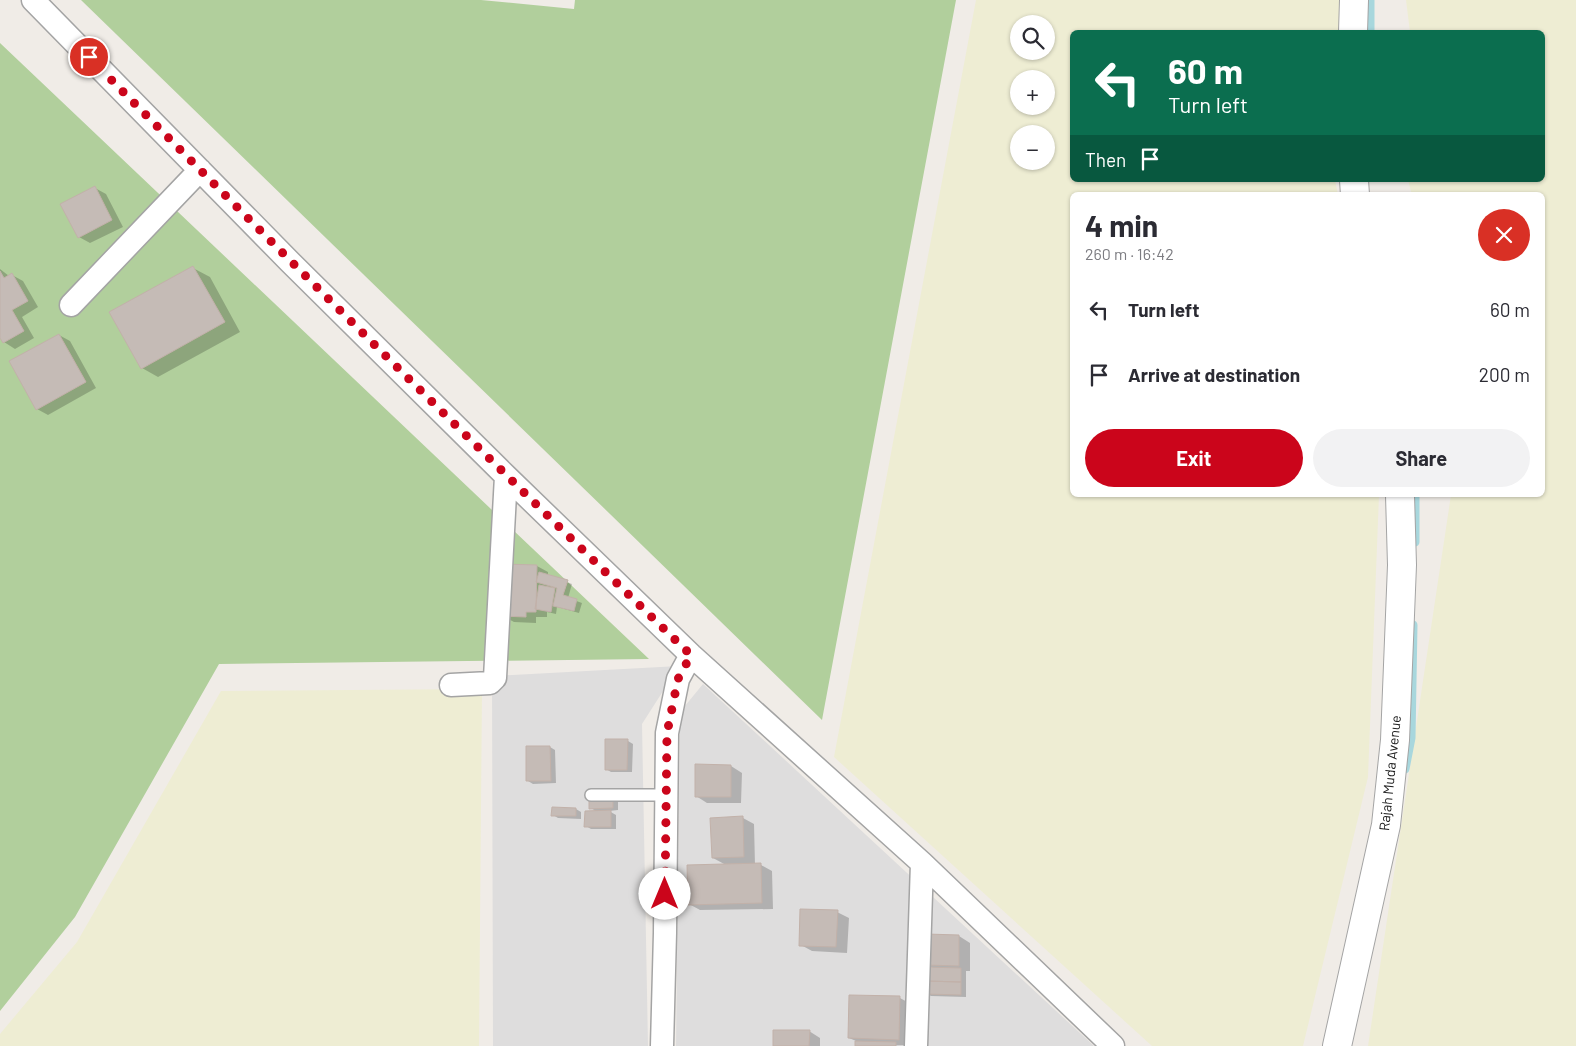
<!DOCTYPE html>
<html lang="en">
<head>
<meta charset="utf-8">
<style>
  body { margin:0; font-family:Barlow,sans-serif; background:#f2f2f3; color:#2b2b33; height:100vh; display:flex; flex-direction:column; font-size:19px; white-space:nowrap }
  * { box-sizing:border-box; margin:0 }
  p { font-size:16px; color:#7c7c81 }
  .icon { flex:none; width:28px; height:28px; fill:none; stroke:currentColor; stroke-width:2; stroke-linecap:round; stroke-linejoin:round }
  .map { position:relative; flex:1; overflow:hidden }
  .details { position:absolute; left:1070px; top:192px; width:475px; height:305px; display:flex; flex-direction:column; background:#fff; border-radius:8px; box-shadow:0 1px 4px #0004 }
  .details>* { flex:none }
  .banner { position:absolute; left:1070px; top:30px; width:475px; height:152px; border-radius:8px; box-shadow:0 1px 4px #0004; background:#0b6e4f; color:#fff; overflow:hidden }
  .tools { position:absolute; left:1010px; top:15px; display:grid; gap:10px }
  .tools a { display:grid; place-items:center; width:45px; height:45px; border-radius:50%; background:#fff; box-shadow:0 1px 4px #0004; font-size:25px }
  .pin { position:absolute; display:grid; place-items:center; width:42px; height:42px; color:#fff; margin:-21px; border:2px solid #fff; border-radius:50%; box-shadow:0 1px 5px #0007 }
  .me { position:absolute; width:55px; margin:-28px; rotate:0deg; stroke-linejoin:round; filter:drop-shadow(0 0 4px #0008) }
  .turn { display:flex; align-items:center; gap:18px; height:105px; padding:0 15px; font-size:22px }
  .turn .icon { width:65px; height:65px; stroke-width:2.5 }
  .turn b { display:block; font-size:35px; line-height:42px }
  .then { display:flex; align-items:center; height:48px; padding:0 15px; background:#0003; gap:10px; font-size:19px }
  .round { display:grid; place-items:center; flex:none; width:52px; height:52px; border-radius:26px; background:#f2f2f3 }
  .overview { display:flex; align-items:center; justify-content:space-between; height:85px; padding:0 15px }
  h1 { font-size:30px; font-weight:700; line-height:38px }
  .primary-button { display:flex; gap:10px; margin-top:auto; padding:10px 15px }
  .primary-button a { flex:1; height:58px; border-radius:30px; background:#cb051b; color:#fff; font-size:20px; font-weight:700; line-height:58px; text-align:center }
  .primary-button a+a { background:#f2f2f3; color:#2b2b33 }
  ul { padding:0; list-style:none }
  li { display:flex; align-items:center; gap:15px; height:65px; padding:0 15px }
  li div { flex:1 }
  li b { display:block; font-size:19px }
  li em { font-style:normal }
  .map>svg:first-child { display:block }
</style>
</head>
<body>
<div class="map">
<svg width="1576" height="1046" viewBox="0 0 1576 1046">
  <rect width="100%" height="100%" fill="#f0ece7"/>
  <path fill="#dedddd" d="M679,666L642,724L648,1046H493L492,676Z
    M703,684L1094,1046H676L680,712Z"/>
  <path fill="#eeedd3" fill-rule="evenodd" d="M976,0H1341L1339,32H1072V180H1335L1338,195H1072V495H1379L1368,777L1303,1046H1152L834,757ZM1019,24H1046V51H1019ZM1019,79H1046V106H1019ZM1019,134H1046V161H1019Z
    M1406,0H1576V1046H1368L1451,495H1542V195H1412L1408,180H1542V32H1410Z
    M482,689L479,1046H0V1034L77,942L221,691Z"/>
  <path fill="#b1cf9c" d="M81,0H481L574,9L575,0H956L822,720Z
    M0,43L649,659L219,664L75,917L0,1011Z"/>
  <path fill="#0003" d="M95,188L106,194L123,227L90,243L79,237Z
    M193,268L210,277L240,332L158,377L142,368Z
    M0,269L9,276L12,275L23,281L38,307L22,317L34,338L15,349L4,342L0,336Z
    M59,335L70,341L96,388L48,415L37,409Z
    M537,566L548,572V576L572,584L568,598L582,603L579,613L557,607L556,614L547,612V617H536V623L514,622L503,616Z
    M606,740L628,741L633,744L632,772H611L606,769Z
    M550,747L555,750L556,783L533,784L528,781Z
    M731,766L742,773L741,803H707L696,796Z
    M613,798L618,801V810L609,811L616,815V829H591L586,826L597,812L591,808Z
    M576,809L581,812V819L558,818L553,815Z
    M743,818L754,824L755,865H761L772,871L773,909L700,910L689,904L726,865L713,858Z
    M837,912L849,918L847,953L812,951L801,945Z
    M959,936L970,943V971H966V997L931,996L926,993L928,968H933L926,964Z
    M900,998L911,1004L910,1045L856,1046V1041L849,1038Z
    M809,1031L820,1038V1046H774Z"/>
  <g fill="none" stroke-linecap="round" stroke-linejoin="round">
    <path stroke="#a8d7dd" stroke-width="9" d="M1370,32V0
      M1415,542V495
      M1405,769L1411,738L1413,625"/>
  </g>
  <path fill="#c5bbb6" stroke="#c2b1a9" d="M95,186L112,220L78,238L60,204Z
    M193,266L225,322L141,369L109,312Z
    M0,271L4,278L12,273L28,301L12,310L24,331L3,343L0,338Z
    M59,334L86,382L36,410L9,361Z
    M502,564L537,565L536,612H526V617L501,616Z
    M539,572L568,580L563,595L577,599L574,611L553,606L557,588L536,582Z
    M539,585L555,588L551,612L535,609Z
    M605,739H628L627,770H605Z
    M526,746H550L551,781H526Z
    M695,764L731,765V797H695Z
    M613,796V808L589,809V797Z
    M552,807L576,808V816H551Z
    M611,810V827H584L585,811Z
    M743,816L744,857L712,858L710,818Z
    M761,863L762,903L688,905L687,865Z
    M800,909L838,910L836,947L799,946Z
    M926,934L959,935V966L925,965Z
    M926,967L961,968V982L926,981Z
    M925,981L961,982V995L925,994Z
    M849,995L900,996L899,1040L848,1038Z
    M773,1030H810L809,1046H773Z
    M855,1041L896,1042V1046H855Z"/>
  <g fill="none" stroke-linecap="round" stroke-linejoin="round">
    <defs>
      <path id="service" d="M591,795H665"/>
      <path id="minor" d="M33,0L290,262L506,476L691,655L922,863L1113,1046
        M71,305L200,170
        M451,685L490,683L495,678L506,476
        M662,1046L665,933L667,733L678,679L691,655
        M916,1046L922,863"/>
      <path id="tertiary" d="M1353,32L1354,0
        M1354,180L1355,195
        M1337,1046L1386,825L1395,740L1402,565L1400,495"/>
    </defs>
    <use href="#service" stroke="#a4a4a4" stroke-width="14"/>
    <use href="#minor" stroke="#a4a4a4" stroke-width="25"/>
    <use href="#tertiary" stroke="#a4a4a4" stroke-width="30"/>
    <use href="#service" stroke="#fff" stroke-width="11"/>
    <use href="#minor" stroke="#fff" stroke-width="22"/>
    <use href="#tertiary" stroke="#fff" stroke-width="28"/>
  </g>
  <g fill="none" stroke-linecap="round" stroke-linejoin="round">
    <path stroke="#cb051b" stroke-width="9" stroke-dasharray="0 16.2" d="M89,57C287,259 487,458 691,655L678,679L667,733L665,894"/>
  </g>
  <g text-anchor="middle" stroke-width="4" stroke-linejoin="round" paint-order="stroke">
    <g font-size="14" fill="#202020" stroke="#fff">
      <text transform="translate(1390 773) rotate(-84)" y="5">Rajah Muda Avenue</text>
    </g>
  </g>
</svg>
<div class="tools">
<a><svg class="icon" aria-label="search" viewBox="0 0 24 24"><circle cx="10" cy="10" r="6"/><path d="M15 15l6 6"/></svg></a>
<a>+</a>
<a>−</a>
</div>
<div class="pin" style="left:89px;top:57px;background:#d93025"><svg class="icon" aria-label="arrive" viewBox="0 0 24 24"><path d="M6 21V4h12l-3 4 3 4H6"/></svg></div>
<svg class="me" style="left:665px;top:894px" viewBox="-20 -20 40 40"><circle r="19" fill="#fff"/><path d="M0-13L10 11 0 6-10 11z" fill="#cb051b"/></svg>
<div class="banner">
<div class="turn"><svg class="icon" aria-label="left" viewBox="0 0 24 24"><path d="M17 20v-9H6M10 6l-5 5 5 5"/></svg><div><b>60 m</b>Turn left</div></div>
<div class="then">Then<svg class="icon" aria-label="arrive" viewBox="0 0 24 24"><path d="M6 21V4h12l-3 4 3 4H6"/></svg></div>
</div>
<section class="details">
<div class="overview"><div><h1>4 min</h1><p>260 m · 16:42</p></div><a class="round" style="background:#d93025;color:#fff"><svg class="icon" aria-label="close" viewBox="0 0 24 24"><path d="M6 6l12 12M18 6L6 18"/></svg></a></div>
<ul>
<li><svg class="icon" aria-label="left" viewBox="0 0 24 24"><path d="M17 20v-9H6M10 6l-5 5 5 5"/></svg><div><b>Turn left</b></div><em>60 m</em></li>
<li><svg class="icon" aria-label="arrive" viewBox="0 0 24 24"><path d="M6 21V4h12l-3 4 3 4H6"/></svg><div><b>Arrive at destination</b></div><em>200 m</em></li>
</ul>
<div class="primary-button"><a>Exit</a><a>Share</a></div>
</section>
</div>
</body>
</html>
